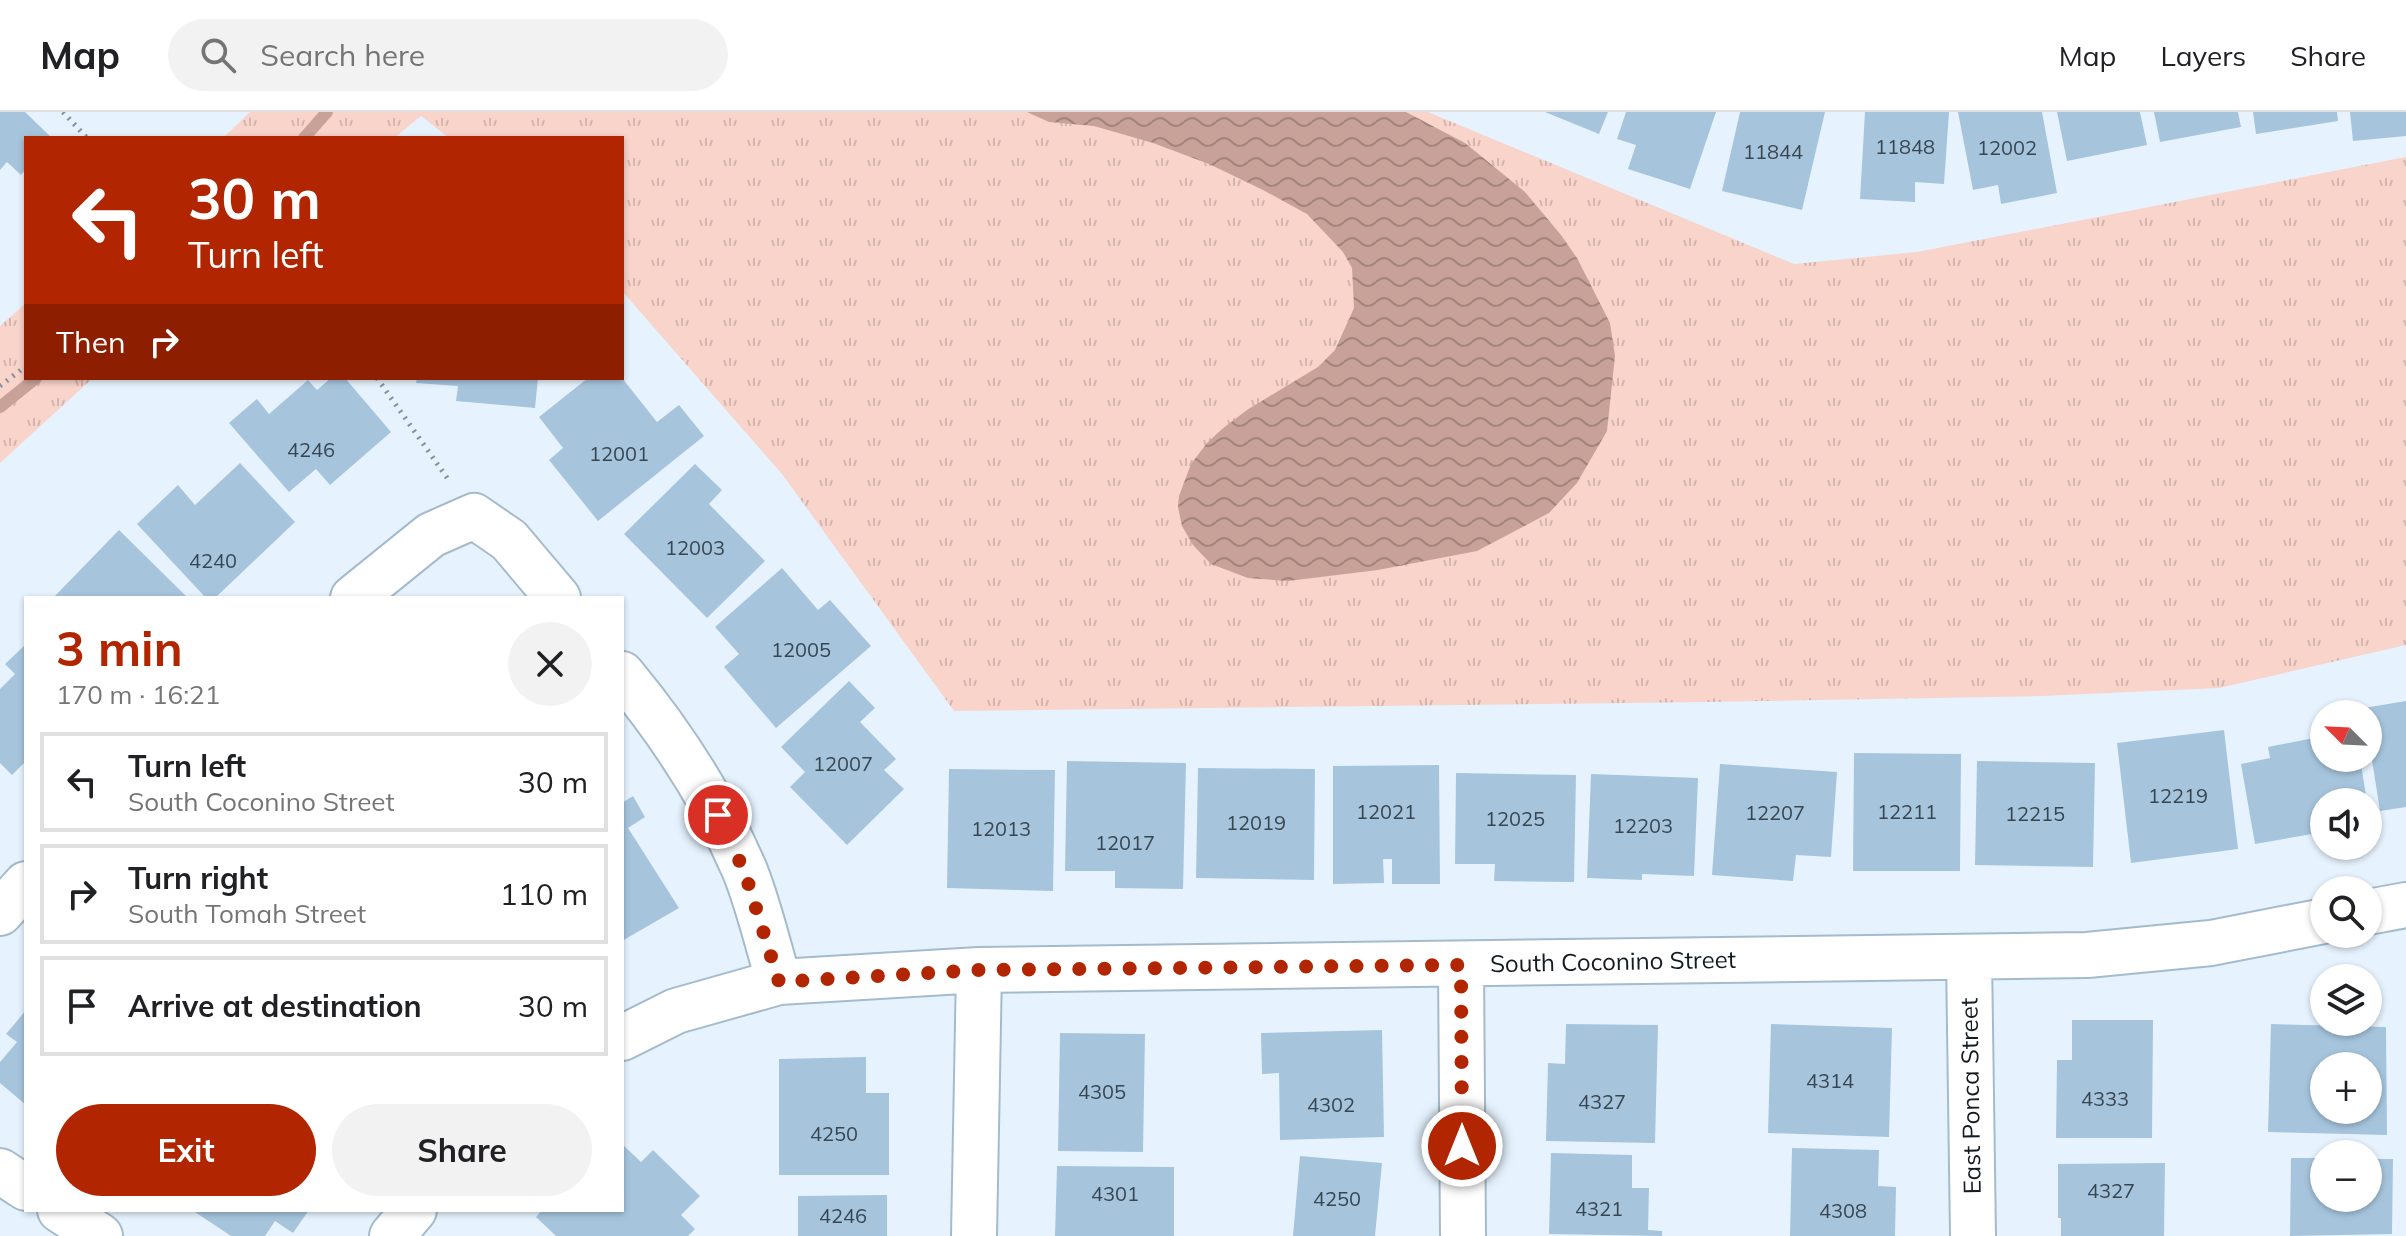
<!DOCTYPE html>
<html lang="en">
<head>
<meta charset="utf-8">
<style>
  body { margin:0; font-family:Mulish,sans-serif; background:#f2f2f2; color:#202124; height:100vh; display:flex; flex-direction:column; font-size:30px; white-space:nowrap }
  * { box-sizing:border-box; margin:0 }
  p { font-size:26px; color:#757577 }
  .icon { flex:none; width:44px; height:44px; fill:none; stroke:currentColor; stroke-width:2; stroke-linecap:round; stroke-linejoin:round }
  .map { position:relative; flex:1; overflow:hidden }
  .panel { position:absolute; left:24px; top:484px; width:600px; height:616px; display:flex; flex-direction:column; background:#fff; border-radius:0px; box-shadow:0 2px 6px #0004 }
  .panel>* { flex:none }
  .hud { position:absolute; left:24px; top:24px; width:600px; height:244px; border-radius:0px; box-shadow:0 2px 6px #0004; background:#b12600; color:#fff; overflow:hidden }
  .needle { width:52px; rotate:294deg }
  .controls { position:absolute; left:2310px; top:588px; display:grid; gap:16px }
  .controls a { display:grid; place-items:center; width:72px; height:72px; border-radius:50%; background:#fff; box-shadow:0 2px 6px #0004; font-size:40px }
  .pin { position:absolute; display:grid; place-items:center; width:68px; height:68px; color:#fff; margin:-34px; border:4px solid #fff; border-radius:50%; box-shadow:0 2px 8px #0007 }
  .me { position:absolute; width:88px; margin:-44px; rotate:0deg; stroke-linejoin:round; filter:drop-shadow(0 0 6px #0008) }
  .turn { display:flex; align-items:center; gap:28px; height:168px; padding:0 32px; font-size:36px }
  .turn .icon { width:104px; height:104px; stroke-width:2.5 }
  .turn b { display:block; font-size:56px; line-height:68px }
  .then { display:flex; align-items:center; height:76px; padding:0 32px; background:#0003; gap:16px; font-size:30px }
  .round { display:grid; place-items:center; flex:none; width:84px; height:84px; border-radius:42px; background:#f2f2f2 }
  .head { display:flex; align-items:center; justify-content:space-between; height:136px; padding:0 32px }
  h1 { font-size:48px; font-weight:700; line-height:60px; color:#b12600 }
  .button { display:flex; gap:16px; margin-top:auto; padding:16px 32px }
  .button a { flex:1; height:92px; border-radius:48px; background:#b12600; color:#fff; font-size:32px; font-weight:700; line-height:92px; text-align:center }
  .button a+a { background:#f2f2f2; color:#202124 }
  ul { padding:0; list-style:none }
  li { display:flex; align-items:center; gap:24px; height:100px; margin:0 16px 12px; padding:0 16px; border:4px solid #e0e0e0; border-radius:0px }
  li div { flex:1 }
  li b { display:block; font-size:30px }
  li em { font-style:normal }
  header { display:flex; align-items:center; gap:48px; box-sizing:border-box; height:112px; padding:0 40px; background:#fff; border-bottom:2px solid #e0e0e0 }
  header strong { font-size:38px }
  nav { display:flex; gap:44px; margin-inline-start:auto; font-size:28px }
  .search { width:560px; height:72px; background:#f2f2f2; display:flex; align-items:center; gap:20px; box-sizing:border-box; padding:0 28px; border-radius:44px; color:#757577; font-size:30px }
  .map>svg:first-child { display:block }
</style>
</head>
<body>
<header>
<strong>Map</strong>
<div class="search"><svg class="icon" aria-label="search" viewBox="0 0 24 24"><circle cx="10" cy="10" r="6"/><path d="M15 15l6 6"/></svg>Search here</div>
<nav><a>Map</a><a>Layers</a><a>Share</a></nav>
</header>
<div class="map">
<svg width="2406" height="1124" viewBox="0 0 2406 1124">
  <defs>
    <pattern id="grass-tufts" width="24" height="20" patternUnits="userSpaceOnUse" patternTransform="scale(2)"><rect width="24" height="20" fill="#f8d4cb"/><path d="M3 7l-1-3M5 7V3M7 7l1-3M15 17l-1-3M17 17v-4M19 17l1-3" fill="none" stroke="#d4b5ae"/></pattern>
    <pattern id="water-waves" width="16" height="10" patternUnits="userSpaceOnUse" patternTransform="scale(2)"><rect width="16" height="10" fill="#c8a299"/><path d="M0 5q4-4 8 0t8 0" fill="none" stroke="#a1837c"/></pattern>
  </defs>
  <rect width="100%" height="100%" fill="#e6f3fe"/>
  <path fill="url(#grass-tufts)" d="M250,0H1428L1794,152L1917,140L2406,45V533L2219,576L2042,584L1709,590L954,599L782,362L622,179V26H449L421,4L394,26H223Z
    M26,191V266H93L0,351V214Z"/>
  <path fill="url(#water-waves)" d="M1027,0H1406L1465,31L1525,80L1561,123L1577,146L1610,211L1615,244L1607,319L1577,371L1549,401L1477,439L1378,458L1288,469L1248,466L1211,452L1193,433L1182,414L1178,395L1179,384L1191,352L1207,331L1222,317L1247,298L1318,255L1335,238L1354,196L1352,156L1343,140L1307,102L1263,78L1209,52L1153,31L1094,14L1049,10Z"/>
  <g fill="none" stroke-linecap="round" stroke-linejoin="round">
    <path stroke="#c8a299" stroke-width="12" d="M304,26L327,0
      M0,295L36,266"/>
  </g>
  <path fill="#a6c5dd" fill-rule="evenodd" d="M0,0H25L52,26H26V57L21,63L7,50L0,58Z
    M1545,0H1608L1599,22Z
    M1626,0H1716L1690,77L1628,57L1636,33L1617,27Z
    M1740,0H1825L1802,98L1722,79Z
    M1865,0H1949L1944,72L1915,70V90L1860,87Z
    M1958,0H2042L2057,81L2001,92L1998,73L1973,78Z
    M2057,0H2140L2147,33L2067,49Z
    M2154,0H2238L2241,15L2160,30Z
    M2253,0H2337L2338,9L2256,22Z
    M2350,0H2406V24L2353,29Z
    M331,266H345L391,320L330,373L316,357L289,380L229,311L257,287L269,302L308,268L317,278Z
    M417,266H538L535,296L456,289L458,274L416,271Z
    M588,266H622L657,310L679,293L704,324L598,409L549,348L563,336L539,305Z
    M240,351L295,410L215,486H206L137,412L178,373L195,393Z
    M695,352L722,378L709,392L765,449L707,506L624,422Z
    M119,418L188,486H53Z
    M782,456L818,498L830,488L871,534L776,616L724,555L739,542L715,515Z
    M26,532V649L12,663L0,651V577L15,562L5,552Z
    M849,569L875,596L860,610L896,647L884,658L904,677L847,733L790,675L805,660L781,635Z
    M2406,589V695L2380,699L2368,623V602H2365L2364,596Z
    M2324,609V646H2360L2367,690H2324V720L2255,732L2241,652L2270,646L2268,635L2319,625L2317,610Z
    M2224,618L2238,737L2131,751L2117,631Z
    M1854,641L1961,642L1960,759H1853Z
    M1067,649L1186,651L1183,777L1115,776V759H1065Z
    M1977,649L2095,651L2093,755L1975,753Z
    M1720,652L1837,660L1831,745L1796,743L1793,769L1712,763Z
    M1439,653L1440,772H1392V747H1383L1384,771L1333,772V654Z
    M1198,656L1315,657L1314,768L1196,766Z
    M949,657L1055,658L1053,779L947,776Z
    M1456,661L1576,663L1574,770L1494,769L1495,752H1455Z
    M1591,662L1698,666L1694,764L1642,762V768L1587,766Z
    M633,684L645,705L628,716L679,796L622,829V691Z
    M26,898V993L0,971V950L17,930L6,922Z
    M2072,908H2153L2152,1026H2056L2057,948H2072Z
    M1566,912L1658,913L1655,1031L1546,1029L1548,951L1565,952Z
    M1771,912L1892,916L1889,1025L1768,1021Z
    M2271,912L2386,915L2387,1023L2268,1020ZM2324,954H2368V998H2324Z
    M1382,918L1384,1025L1280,1028L1279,961L1262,962L1261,921Z
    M1060,921L1145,922L1143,1040L1058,1039Z
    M866,945V981H889V1063H779V947Z
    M622,1032L641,1050L653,1038L700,1084L681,1103L695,1117L688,1124H556L536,1105L542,1098H622Z
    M1792,1036L1879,1038L1878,1074L1896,1075L1895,1124H1790Z
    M1551,1041L1632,1043V1076H1649L1648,1118L1662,1119V1124L1549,1122Z
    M1300,1044L1382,1051L1375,1124H1293Z
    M2291,1046H2324V1086H2368V1047H2393L2392,1122L2290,1124Z
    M2165,1051L2164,1124H2061V1106H2058V1052Z
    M1057,1054L1174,1055V1124H1055Z
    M887,1083V1124H798V1084Z
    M192,1098H309L293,1121L275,1109L265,1124H231Z"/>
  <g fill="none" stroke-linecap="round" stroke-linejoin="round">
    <defs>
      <path id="minor" d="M353,486L431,423L474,404L509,428L558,486
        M622,562C672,622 714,687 745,759C759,794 768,834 779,870
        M2368,800L2406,793
        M0,801L26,772
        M1969,845L1973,1124
        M1461,853L1463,1124
        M622,926L676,899L779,870L979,858L2087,843L2211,831L2324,809
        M0,1059L26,1076
        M60,1098L100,1124
        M392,1124L414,1098
        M974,1124L979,858"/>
    </defs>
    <use href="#minor" stroke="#a5bbcc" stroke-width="48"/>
    <path stroke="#86919a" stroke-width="5" stroke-dasharray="2 6" stroke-linecap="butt" d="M63,0L87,26
      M377,266L450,370
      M0,274L26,254"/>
    <use href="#minor" stroke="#fff" stroke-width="44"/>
  </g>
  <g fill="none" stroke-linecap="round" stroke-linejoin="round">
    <path stroke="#b12600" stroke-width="14" stroke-dasharray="0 25.2" d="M718,703L745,761L779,870L979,858L1461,853L1462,1034"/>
  </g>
  <g text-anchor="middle" stroke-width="6" stroke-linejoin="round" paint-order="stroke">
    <g font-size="20" fill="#384651">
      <text x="1905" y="42">11848</text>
      <text x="2007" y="43">12002</text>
      <text x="1773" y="47">11844</text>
      <text x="311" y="345">4246</text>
      <text x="619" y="349">12001</text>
      <text x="695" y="443">12003</text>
      <text x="213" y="456">4240</text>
      <text x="801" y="545">12005</text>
      <text x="843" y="659">12007</text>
      <text x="2178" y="691">12219</text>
      <text x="1386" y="707">12021</text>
      <text x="1907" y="707">12211</text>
      <text x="1775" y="708">12207</text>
      <text x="2035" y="709">12215</text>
      <text x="1515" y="714">12025</text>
      <text x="1256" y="718">12019</text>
      <text x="1643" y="721">12203</text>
      <text x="1001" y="724">12013</text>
      <text x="1125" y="738">12017</text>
      <text x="1830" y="976">4314</text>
      <text x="1102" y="987">4305</text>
      <text x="2105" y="994">4333</text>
      <text x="1602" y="997">4327</text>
      <text x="1331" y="1000">4302</text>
      <text x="834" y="1029">4250</text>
      <text x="2111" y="1086">4327</text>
      <text x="1115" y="1089">4301</text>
      <text x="1337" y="1094">4250</text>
      <text x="1599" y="1104">4321</text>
      <text x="1843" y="1106">4308</text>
      <text x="843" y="1111">4246</text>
    </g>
    <g font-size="24" fill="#141c22" stroke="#fff">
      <text transform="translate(1613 850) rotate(-1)" y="8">South Coconino Street</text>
      <text transform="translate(1971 984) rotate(-91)" y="8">East Ponca Street</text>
    </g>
  </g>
</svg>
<div class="controls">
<a><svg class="needle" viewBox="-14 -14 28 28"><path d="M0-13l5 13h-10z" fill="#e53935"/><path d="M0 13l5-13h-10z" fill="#757577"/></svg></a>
<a><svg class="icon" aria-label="sound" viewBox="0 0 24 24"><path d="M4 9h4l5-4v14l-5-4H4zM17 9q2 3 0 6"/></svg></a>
<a><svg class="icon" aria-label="search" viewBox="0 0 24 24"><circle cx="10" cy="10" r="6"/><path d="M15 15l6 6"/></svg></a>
<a><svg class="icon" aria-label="layers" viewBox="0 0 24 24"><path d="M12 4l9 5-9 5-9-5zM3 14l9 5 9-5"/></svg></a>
<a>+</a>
<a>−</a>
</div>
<div class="pin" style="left:718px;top:703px;background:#d93025"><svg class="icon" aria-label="arrive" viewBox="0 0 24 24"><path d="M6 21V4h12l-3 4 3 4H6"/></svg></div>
<svg class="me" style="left:1462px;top:1034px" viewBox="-20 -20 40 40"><circle r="17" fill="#b12600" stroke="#fff" stroke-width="3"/><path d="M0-11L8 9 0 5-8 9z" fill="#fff"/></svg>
<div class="hud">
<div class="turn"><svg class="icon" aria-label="left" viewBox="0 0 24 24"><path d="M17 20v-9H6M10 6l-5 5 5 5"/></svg><div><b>30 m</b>Turn left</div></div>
<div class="then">Then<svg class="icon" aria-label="right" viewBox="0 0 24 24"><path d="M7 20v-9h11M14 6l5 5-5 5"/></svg></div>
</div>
<section class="panel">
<div class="head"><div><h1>3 min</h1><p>170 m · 16:21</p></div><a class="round"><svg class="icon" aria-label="close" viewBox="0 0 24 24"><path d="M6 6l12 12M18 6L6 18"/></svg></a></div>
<ul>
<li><svg class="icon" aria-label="left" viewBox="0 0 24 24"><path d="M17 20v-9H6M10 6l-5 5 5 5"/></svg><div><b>Turn left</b><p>South Coconino Street</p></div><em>30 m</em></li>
<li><svg class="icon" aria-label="right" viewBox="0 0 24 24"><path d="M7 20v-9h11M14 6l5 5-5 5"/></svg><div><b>Turn right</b><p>South Tomah Street</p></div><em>110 m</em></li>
<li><svg class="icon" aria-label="arrive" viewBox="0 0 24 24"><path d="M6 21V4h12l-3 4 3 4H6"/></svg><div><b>Arrive at destination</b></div><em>30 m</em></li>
</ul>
<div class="button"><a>Exit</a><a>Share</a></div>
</section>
</div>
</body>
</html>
